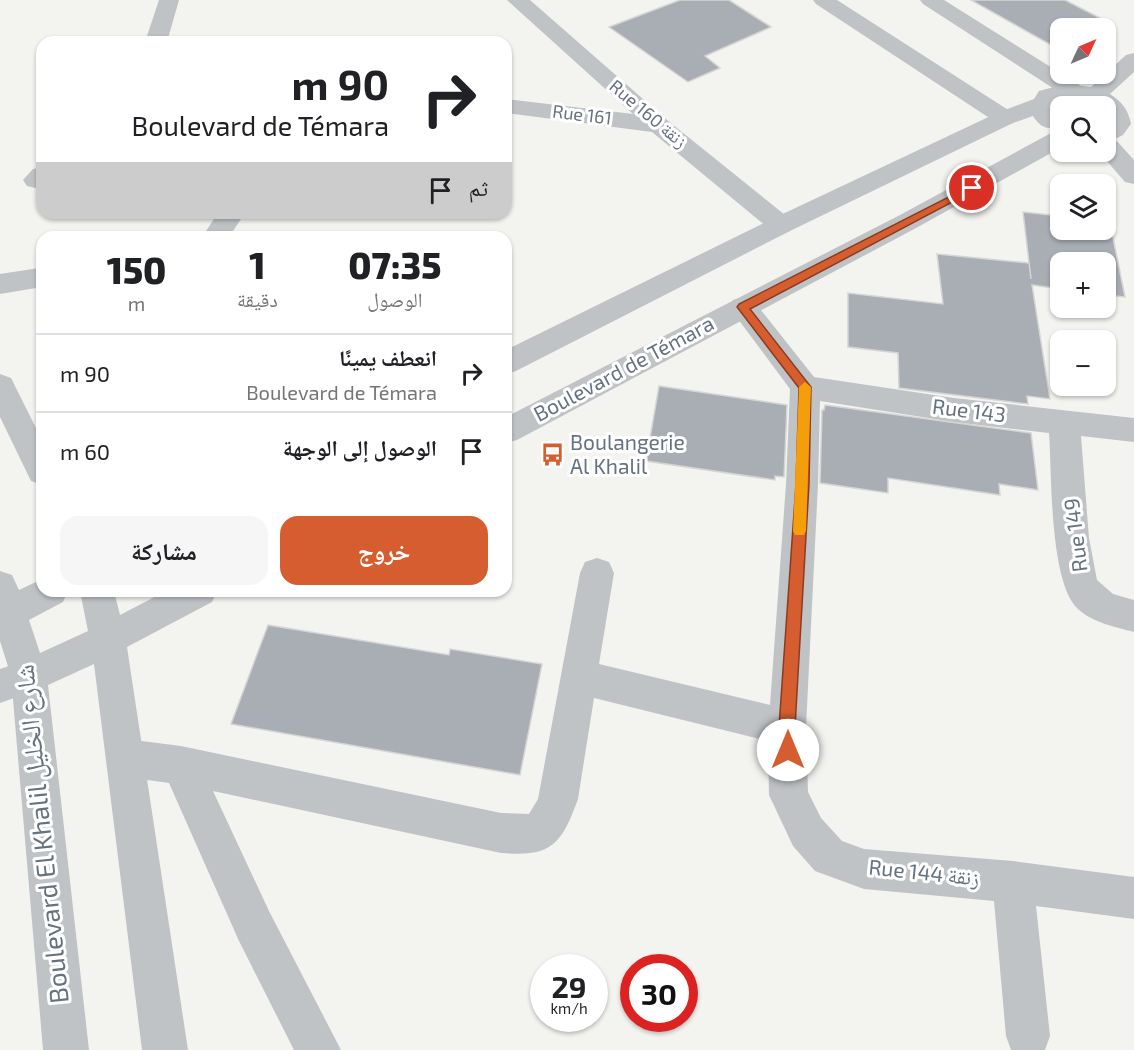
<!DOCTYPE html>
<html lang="ar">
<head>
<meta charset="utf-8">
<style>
  body { margin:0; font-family:"Exo 2","Noto Naskh Arabic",sans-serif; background:#f6f6f6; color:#202124; direction:rtl; height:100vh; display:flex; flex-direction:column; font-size:22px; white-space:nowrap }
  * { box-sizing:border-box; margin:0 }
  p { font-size:20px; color:#757577 }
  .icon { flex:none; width:33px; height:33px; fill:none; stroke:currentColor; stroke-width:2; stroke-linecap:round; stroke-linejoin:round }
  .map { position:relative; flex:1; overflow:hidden; direction:ltr }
  .sheet { position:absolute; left:36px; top:231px; width:476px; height:366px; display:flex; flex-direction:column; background:#fff; border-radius:18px; box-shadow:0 2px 4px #0004; direction:rtl }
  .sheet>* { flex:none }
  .guide { position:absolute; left:36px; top:36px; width:476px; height:183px; border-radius:18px; box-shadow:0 2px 4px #0004; direction:rtl; background:#fff; color:#202124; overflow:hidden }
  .needle { width:39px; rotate:46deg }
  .tools { position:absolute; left:1050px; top:18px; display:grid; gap:12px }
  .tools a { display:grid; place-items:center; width:66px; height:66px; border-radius:12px; background:#fff; box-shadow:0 2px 4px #0004; font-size:30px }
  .speed { position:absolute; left:530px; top:954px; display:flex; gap:12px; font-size:30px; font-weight:700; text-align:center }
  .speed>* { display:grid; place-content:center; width:78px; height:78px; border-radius:50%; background:#fff; box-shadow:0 2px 4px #0004; line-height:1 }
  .speed small { font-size:15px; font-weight:400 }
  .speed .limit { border:9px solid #d22; background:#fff; color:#111 }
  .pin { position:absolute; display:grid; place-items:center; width:51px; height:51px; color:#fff; margin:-26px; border:3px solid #fff; border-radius:50%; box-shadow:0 2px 6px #0007 }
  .me { position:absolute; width:66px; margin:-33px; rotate:0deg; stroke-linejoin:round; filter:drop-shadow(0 0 4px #0008) }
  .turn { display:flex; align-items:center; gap:21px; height:126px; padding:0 24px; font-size:27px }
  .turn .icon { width:78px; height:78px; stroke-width:2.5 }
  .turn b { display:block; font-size:42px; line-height:51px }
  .then { display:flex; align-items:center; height:57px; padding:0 24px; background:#0003; gap:12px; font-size:22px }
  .eta { display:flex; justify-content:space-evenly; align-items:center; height:102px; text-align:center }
  .eta b { font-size:36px; font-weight:800; line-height:42px }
  .primary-button { display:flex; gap:12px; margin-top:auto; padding:12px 24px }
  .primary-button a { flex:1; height:69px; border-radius:18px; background:#d55d2f; color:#fff; font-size:24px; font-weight:800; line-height:69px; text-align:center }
  .primary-button a+a { background:#f6f6f6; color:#202124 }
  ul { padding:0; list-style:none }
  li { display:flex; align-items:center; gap:18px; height:78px; padding:0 24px; border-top:2px solid #e0e0e0 }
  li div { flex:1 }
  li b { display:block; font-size:22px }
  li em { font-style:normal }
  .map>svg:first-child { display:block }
</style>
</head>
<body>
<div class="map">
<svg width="1134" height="1050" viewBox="0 0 1134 1050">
  <rect width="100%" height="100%" fill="#f3f4f0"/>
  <path fill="#a8aeb4" stroke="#d5d5d3" stroke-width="1.5" d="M680,0H729L771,27L705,56L720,68L688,82L609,27Z
    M971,0H1065L1100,18L1081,28H1060V40L1051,45Z
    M1023,212L1060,216V230H1106V222L1110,223L1125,297L1106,295V262H1060V289L1032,285L1050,399L1027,396L1028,404L899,388L898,353L848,347V293L943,304L937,254L1029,263L1031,279Z
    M659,386L787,405L784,477L775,476V480L646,461Z
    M825,405L1031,433L1038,490L999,484L1000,495L888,478V493L820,483L822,410H824Z
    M268,625L449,655L450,649L542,664L520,775L231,724Z"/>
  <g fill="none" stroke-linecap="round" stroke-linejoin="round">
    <path fill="#bfc3c6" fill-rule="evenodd" d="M159,0H179L167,42H145Z
      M507,0H530L667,120L790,219L794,225L790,231L781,234L772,231L652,132L506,113V99L633,114Z
      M813,0H837L1013,113L1017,118L1013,123L1005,125L997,123L816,4Z
      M920,0H944L1081,86L1085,91L1081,96L1073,98L1065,96L923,4Z
      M42,167V187L36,188L27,186L23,180L33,169Z
      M218,213H245L229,237H202Z
      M39,268L42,269V287L0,294V274Z
      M743,297L753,300L814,377L954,398L1134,418V442L1081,436L1089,538L1097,580L1113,594L1134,600V632C1116,627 1093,623 1078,609C1049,582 1052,473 1049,433L954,422L820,401L818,484L806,727L808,792L821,818L842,841L864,849L1013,861L1134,877V919L1036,906L1050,1036L1045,1050H1011L1006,1036L994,901L864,889L815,871L793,846L769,795L768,741L594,698L578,799C561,845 552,857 501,853L213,791L269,911L341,1050H294L239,941L169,783L126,777L112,772L107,758L112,744L126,739L181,746L501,813L529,814L538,799L580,573L585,562L597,558L609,562L614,573L599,664L770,705L786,484L790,389L729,307L733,300Z
      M29,659L42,664L47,676L42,688L0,703V669Z"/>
    <path fill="#bfc3c6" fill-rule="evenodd" d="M1134,53V72L1110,94C1122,102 1128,109 1131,124L1123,135L1115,139L1134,160V184L1125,182L1099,152H1106V106C1087,106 1078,91 1057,100L1054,108L1060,118L1059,127C1047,130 1040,127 1033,116L1013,123L790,231L516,371L506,374V350L772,219L997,113L1034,99L1039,91L1065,84L1091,87L1126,55Z
      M1060,130V148L918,227L517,440L506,443V417L900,215L1051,133Z
      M0,374L11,378L42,440V485L31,481L0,417Z
      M0,571L12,575L19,590L42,579V591H68L63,602L29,620L40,653L88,631L80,591H114L120,615L166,591H217L212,602L127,647L188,1050H142L94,664L48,685L89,1050H43L11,676L0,641Z"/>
  </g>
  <path fill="#d55d2f" stroke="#8a3c1f" stroke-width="1.5" d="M972,185L977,188L975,190L750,309L811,387L809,484L795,727L796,750L793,755L788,757L782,755L779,727L796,484L799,388L737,307L739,304Z"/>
  <path fill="#f59e0b" d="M805,382L811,387L806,531L804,535H795L793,531L799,387Z"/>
  <defs>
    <symbol id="bus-bare" viewBox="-9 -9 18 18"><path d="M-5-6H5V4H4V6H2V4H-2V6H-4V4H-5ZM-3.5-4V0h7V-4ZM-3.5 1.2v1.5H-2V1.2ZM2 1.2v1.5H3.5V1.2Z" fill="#d55d2f" stroke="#fff" stroke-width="2.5" paint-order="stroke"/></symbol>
  </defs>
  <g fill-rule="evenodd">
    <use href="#bus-bare" x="536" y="438" width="33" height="33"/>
  </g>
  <g text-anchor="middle" stroke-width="6" stroke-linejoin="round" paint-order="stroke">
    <g font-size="18" fill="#65727f" stroke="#fff">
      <text transform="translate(648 114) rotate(40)" y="6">Rue 160 زنقة</text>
      <text transform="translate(582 115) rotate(7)" y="6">Rue 161</text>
    </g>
    <g font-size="21" fill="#65727f" stroke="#fff">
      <text transform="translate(624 369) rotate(-28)" y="7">Boulevard de Témara</text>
      <text transform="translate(969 411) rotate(7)" y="7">Rue 143</text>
      <text transform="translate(1076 535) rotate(-97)" y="7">Rue 149</text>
      <text transform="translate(924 873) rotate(6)" y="7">Rue 144 زنقة</text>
    </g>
    <g font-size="21" fill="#65727f" stroke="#fff" text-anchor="start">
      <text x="570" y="450">Boulangerie<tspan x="570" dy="24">Al Khalil</tspan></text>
    </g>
    <g font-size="26" fill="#65727f" stroke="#fff">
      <text transform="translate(42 834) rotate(-96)" y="9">Boulevard El Khalil شارع الخليل</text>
    </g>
  </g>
</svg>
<div class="tools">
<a><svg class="needle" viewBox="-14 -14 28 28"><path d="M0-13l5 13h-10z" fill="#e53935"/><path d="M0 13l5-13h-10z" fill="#757577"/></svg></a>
<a><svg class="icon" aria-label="search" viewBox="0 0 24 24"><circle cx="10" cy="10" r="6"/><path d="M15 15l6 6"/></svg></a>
<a><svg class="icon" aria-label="layers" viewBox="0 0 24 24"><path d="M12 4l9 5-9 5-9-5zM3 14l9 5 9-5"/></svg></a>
<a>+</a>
<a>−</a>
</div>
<div class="speed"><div>29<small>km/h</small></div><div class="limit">30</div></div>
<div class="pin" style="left:972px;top:188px;background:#d93025"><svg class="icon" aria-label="arrive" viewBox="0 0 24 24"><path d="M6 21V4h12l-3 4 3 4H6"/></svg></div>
<svg class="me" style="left:788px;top:750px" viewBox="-20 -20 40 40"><circle r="19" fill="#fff"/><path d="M0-13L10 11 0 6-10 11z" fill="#d55d2f"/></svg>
<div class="guide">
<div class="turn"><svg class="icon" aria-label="right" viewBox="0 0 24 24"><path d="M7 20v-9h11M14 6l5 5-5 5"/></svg><div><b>90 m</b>Boulevard de Témara</div></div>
<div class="then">ثم<svg class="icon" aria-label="arrive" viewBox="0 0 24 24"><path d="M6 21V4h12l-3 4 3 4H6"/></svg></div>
</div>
<section class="sheet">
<div class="eta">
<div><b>07:35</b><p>الوصول</p></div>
<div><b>1</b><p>دقيقة</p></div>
<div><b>150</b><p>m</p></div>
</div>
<ul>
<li><svg class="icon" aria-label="right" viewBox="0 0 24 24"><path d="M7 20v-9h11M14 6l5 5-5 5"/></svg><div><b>انعطف يمينًا</b><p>Boulevard de Témara</p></div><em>90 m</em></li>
<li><svg class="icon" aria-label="arrive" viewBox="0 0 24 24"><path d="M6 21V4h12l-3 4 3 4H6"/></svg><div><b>الوصول إلى الوجهة</b></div><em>60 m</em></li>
</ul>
<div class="primary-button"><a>خروج</a><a>مشاركة</a></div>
</section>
</div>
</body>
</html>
